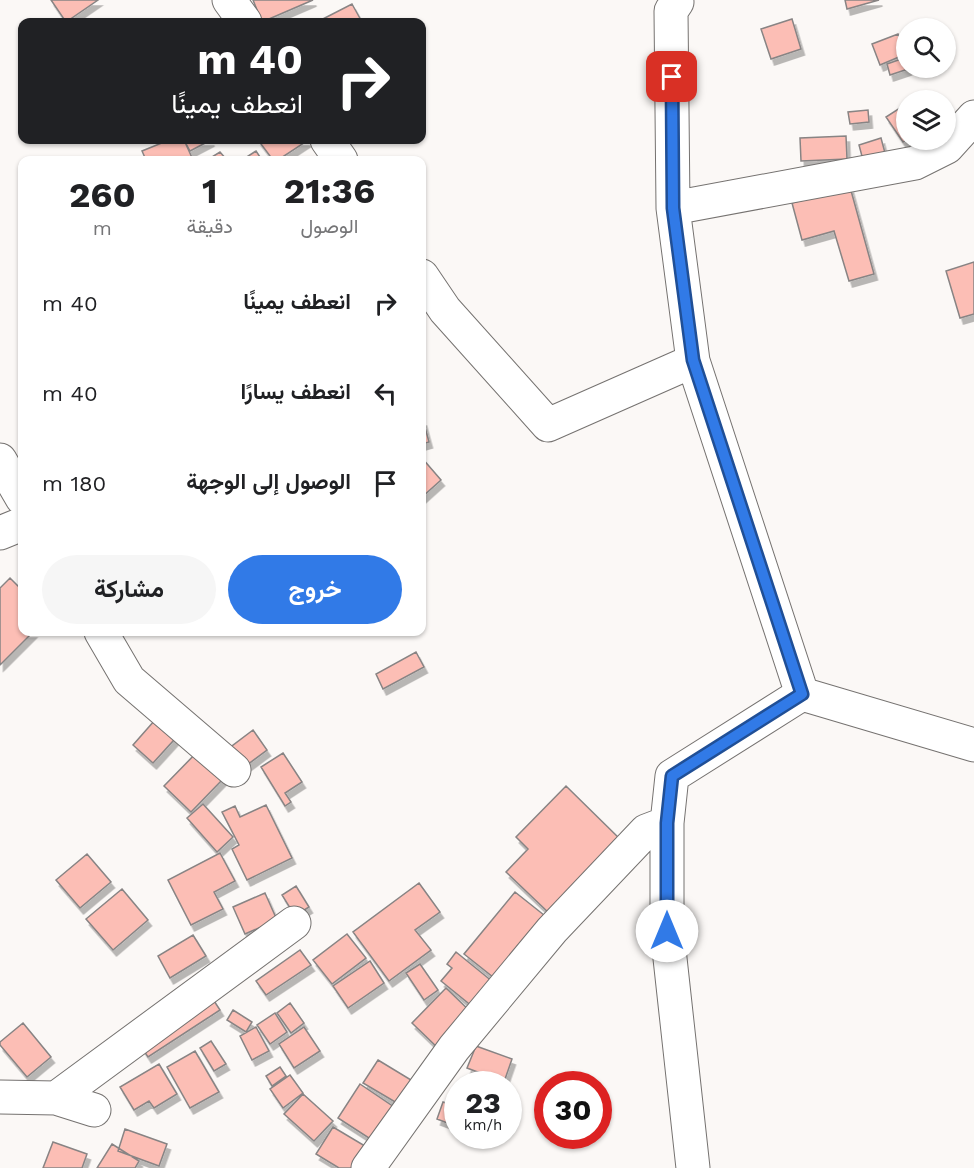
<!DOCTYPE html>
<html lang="ar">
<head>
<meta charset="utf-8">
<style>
  body { margin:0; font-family:"Work Sans",Vazirmatn,sans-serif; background:#f6f6f6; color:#202124; direction:rtl; height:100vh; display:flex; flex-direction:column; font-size:22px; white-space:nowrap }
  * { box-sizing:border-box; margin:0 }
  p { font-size:20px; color:#757577 }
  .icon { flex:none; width:33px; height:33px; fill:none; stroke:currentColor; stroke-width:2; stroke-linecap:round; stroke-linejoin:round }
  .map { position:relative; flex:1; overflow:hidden; direction:ltr }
  .panel { position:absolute; left:18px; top:156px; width:408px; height:480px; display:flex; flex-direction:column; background:#fff; border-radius:12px; box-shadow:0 2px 4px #0004; direction:rtl }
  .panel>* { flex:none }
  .banner { position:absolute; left:18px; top:18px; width:408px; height:126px; border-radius:12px; box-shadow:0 2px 4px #0004; direction:rtl; background:#202124; color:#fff; overflow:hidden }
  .tools { position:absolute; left:896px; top:18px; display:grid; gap:12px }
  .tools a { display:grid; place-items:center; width:60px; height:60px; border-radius:50%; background:#fff; box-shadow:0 2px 4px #0004; font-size:30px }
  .speed { position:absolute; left:444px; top:1071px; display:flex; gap:12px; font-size:30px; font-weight:700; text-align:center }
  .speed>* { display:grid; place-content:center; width:78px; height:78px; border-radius:50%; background:#fff; box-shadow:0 2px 4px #0004; line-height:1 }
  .speed small { font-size:15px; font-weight:400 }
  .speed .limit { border:9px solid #d22; background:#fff; color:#111 }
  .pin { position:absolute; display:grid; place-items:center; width:51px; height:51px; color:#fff; margin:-26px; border-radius:12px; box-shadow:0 3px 9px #0006 }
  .me { position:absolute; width:66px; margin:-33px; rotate:0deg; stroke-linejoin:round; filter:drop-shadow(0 0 4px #0008) }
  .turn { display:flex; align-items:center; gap:21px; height:126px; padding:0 24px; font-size:27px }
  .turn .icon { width:78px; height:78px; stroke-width:2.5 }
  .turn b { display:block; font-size:42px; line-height:51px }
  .eta { display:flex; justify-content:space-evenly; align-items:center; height:102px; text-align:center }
  .eta b { font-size:36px; font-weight:700; line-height:42px }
  .cta { display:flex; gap:12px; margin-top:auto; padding:12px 24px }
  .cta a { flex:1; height:69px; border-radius:36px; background:#317ae7; color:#fff; font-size:24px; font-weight:700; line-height:69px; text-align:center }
  .cta a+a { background:#f6f6f6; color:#202124 }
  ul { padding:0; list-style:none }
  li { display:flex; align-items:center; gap:18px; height:90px; padding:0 24px }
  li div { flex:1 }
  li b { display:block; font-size:22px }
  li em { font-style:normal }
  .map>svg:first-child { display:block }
</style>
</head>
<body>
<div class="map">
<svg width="974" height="1168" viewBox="0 0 974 1168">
  <defs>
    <filter id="shadow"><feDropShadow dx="3.5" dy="6" stdDeviation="0" flood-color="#0004"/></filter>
  </defs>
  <rect width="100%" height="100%" fill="#fbf8f6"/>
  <path fill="#fcbeb5" stroke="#888484" stroke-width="1.5" filter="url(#shadow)" d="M51,0H98L66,22Z
    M253,0H313L262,22Z
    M845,0H879L847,9Z
    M352,4L362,22H317Z
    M792,19L801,49L771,59L761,29Z
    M898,34L906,54L880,65L872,44Z
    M904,58L908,69L890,75L887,64Z
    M906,104L907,140L903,142L886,117Z
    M868,110L869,122L850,124L848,112Z
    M846,136L847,159L801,161L800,138Z
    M881,138L885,153L863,160L859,145Z
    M169,140H184L193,160H146L142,151Z
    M184,140H211L190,151Z
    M258,140H306L307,141L278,160H273Z
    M256,151L262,160H242Z
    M220,152L227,160H207Z
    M850,187L874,274L849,281L834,231L802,240L792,203Z
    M974,262V314L960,318L946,271Z
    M422,420H423L429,442L422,444Z
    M422,458L441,480L422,497Z
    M10,578L22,590V632H33L0,665V588Z
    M416,652L424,667L383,689L376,674Z
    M162,712L183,730L153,763L133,745Z
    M253,730L267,750L243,768L228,749Z
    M202,747L223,779L191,812L164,786Z
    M283,753L302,782L285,793L291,802L285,806L261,767Z
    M566,786L622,841L551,915L506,872L528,849L516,837Z
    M203,804L233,837L217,852L187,818Z
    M266,805L292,858L247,880L232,849L239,845L222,812L235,806L240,817Z
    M220,853L235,881L214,892L223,909L191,925L168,880Z
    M87,854L111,882L80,908L56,880Z
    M419,883L440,912L415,930L431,950L389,981L353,932Z
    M296,886L309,907L295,916L282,895Z
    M122,889L148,920L113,950L86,919Z
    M515,892L549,919L498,981L464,954Z
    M265,893L277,920L245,934L233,907Z
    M347,934L366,958L332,984L313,960Z
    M193,935L206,956L170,978L158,956Z
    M300,950L311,965L266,995L256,981Z
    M456,952L493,982L473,1007L441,981L452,968L447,964Z
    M370,961L384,983L348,1008L333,986Z
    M420,964L438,990L424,1000L406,973Z
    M203,984L220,1010L148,1057L130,1030Z
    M446,988L475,1016L441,1051L412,1023Z
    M290,1003L304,1023L291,1033L277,1013Z
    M233,1010L252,1022L246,1032L227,1020Z
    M275,1013L287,1032L270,1044L257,1025Z
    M23,1023L51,1057L27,1077L0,1045V1042Z
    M256,1027L269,1051L252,1060L240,1036Z
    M304,1027L320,1051L294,1068L279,1044Z
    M211,1041L226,1064L214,1071L200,1048Z
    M476,1046L512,1059L504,1082L467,1068Z
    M195,1051L219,1092L190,1108L167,1067Z
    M378,1060L416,1083L402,1106L363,1083Z
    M159,1064L177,1094L154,1108L149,1101L134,1110L120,1087Z
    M280,1067L286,1076L272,1086L266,1076Z
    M290,1075L303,1093L283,1108L270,1089Z
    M465,1078L484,1084H463Z
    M360,1084L394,1107L372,1140L338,1118Z
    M303,1094L333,1121L314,1141L284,1114Z
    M458,1099V1127L437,1119L443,1102L455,1106Z
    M333,1127L370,1149L358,1168H339L316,1154Z
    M125,1129L167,1144L159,1166L118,1151Z
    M53,1142L87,1154L82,1168H43Z
    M112,1144L139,1161L135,1168H97Z"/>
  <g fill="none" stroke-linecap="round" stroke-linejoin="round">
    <defs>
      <path id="minor" d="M229,0L245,22
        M677,2L671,11L673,208L693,361L802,694
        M327,140L341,160
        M673,208L915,163L947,147L974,117
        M422,276L445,310L548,425L693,361
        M0,460L22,498
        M0,533L22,524
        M101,632L129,680L234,770
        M0,1097L56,1098L94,1110
        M56,1098L294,923
        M368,1168L454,1048L552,930L646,831L667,823
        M693,1168L667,931V823L672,776L802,694L974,745"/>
    </defs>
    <use href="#minor" stroke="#757270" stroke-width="35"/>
    <use href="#minor" stroke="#fff" stroke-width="33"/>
  </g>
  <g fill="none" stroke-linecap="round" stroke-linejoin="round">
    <defs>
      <path id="route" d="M667,931V823L672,776L802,694L693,360L673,208L672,77"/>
    </defs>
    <use href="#route" stroke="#204f96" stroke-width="15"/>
    <use href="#route" stroke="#317ae7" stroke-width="10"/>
  </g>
</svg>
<div class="tools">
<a><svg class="icon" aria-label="search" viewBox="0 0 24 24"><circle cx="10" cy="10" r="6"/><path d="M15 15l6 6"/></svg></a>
<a><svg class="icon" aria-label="layers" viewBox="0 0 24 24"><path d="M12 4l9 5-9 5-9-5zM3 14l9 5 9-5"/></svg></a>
</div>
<div class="speed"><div>23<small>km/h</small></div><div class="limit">30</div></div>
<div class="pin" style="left:672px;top:77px;background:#d93025"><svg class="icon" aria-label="arrive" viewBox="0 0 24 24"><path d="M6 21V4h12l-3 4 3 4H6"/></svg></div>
<svg class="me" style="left:667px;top:931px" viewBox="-20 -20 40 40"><circle r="19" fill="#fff"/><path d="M0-13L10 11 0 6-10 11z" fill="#317ae7"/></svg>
<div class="banner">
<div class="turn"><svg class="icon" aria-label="right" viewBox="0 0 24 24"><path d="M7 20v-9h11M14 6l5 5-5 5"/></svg><div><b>40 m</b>انعطف يمينًا</div></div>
</div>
<section class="panel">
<div class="eta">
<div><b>21:36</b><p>الوصول</p></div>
<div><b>1</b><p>دقيقة</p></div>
<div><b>260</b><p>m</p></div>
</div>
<ul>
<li><svg class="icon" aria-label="right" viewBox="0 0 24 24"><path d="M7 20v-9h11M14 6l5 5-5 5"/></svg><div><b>انعطف يمينًا</b></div><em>40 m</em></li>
<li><svg class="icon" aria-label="left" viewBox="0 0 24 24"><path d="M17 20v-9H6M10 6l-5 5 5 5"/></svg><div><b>انعطف يسارًا</b></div><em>40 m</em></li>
<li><svg class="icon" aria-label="arrive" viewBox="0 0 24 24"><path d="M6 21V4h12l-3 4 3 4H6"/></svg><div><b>الوصول إلى الوجهة</b></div><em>180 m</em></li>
</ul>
<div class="cta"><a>خروج</a><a>مشاركة</a></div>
</section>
</div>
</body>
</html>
